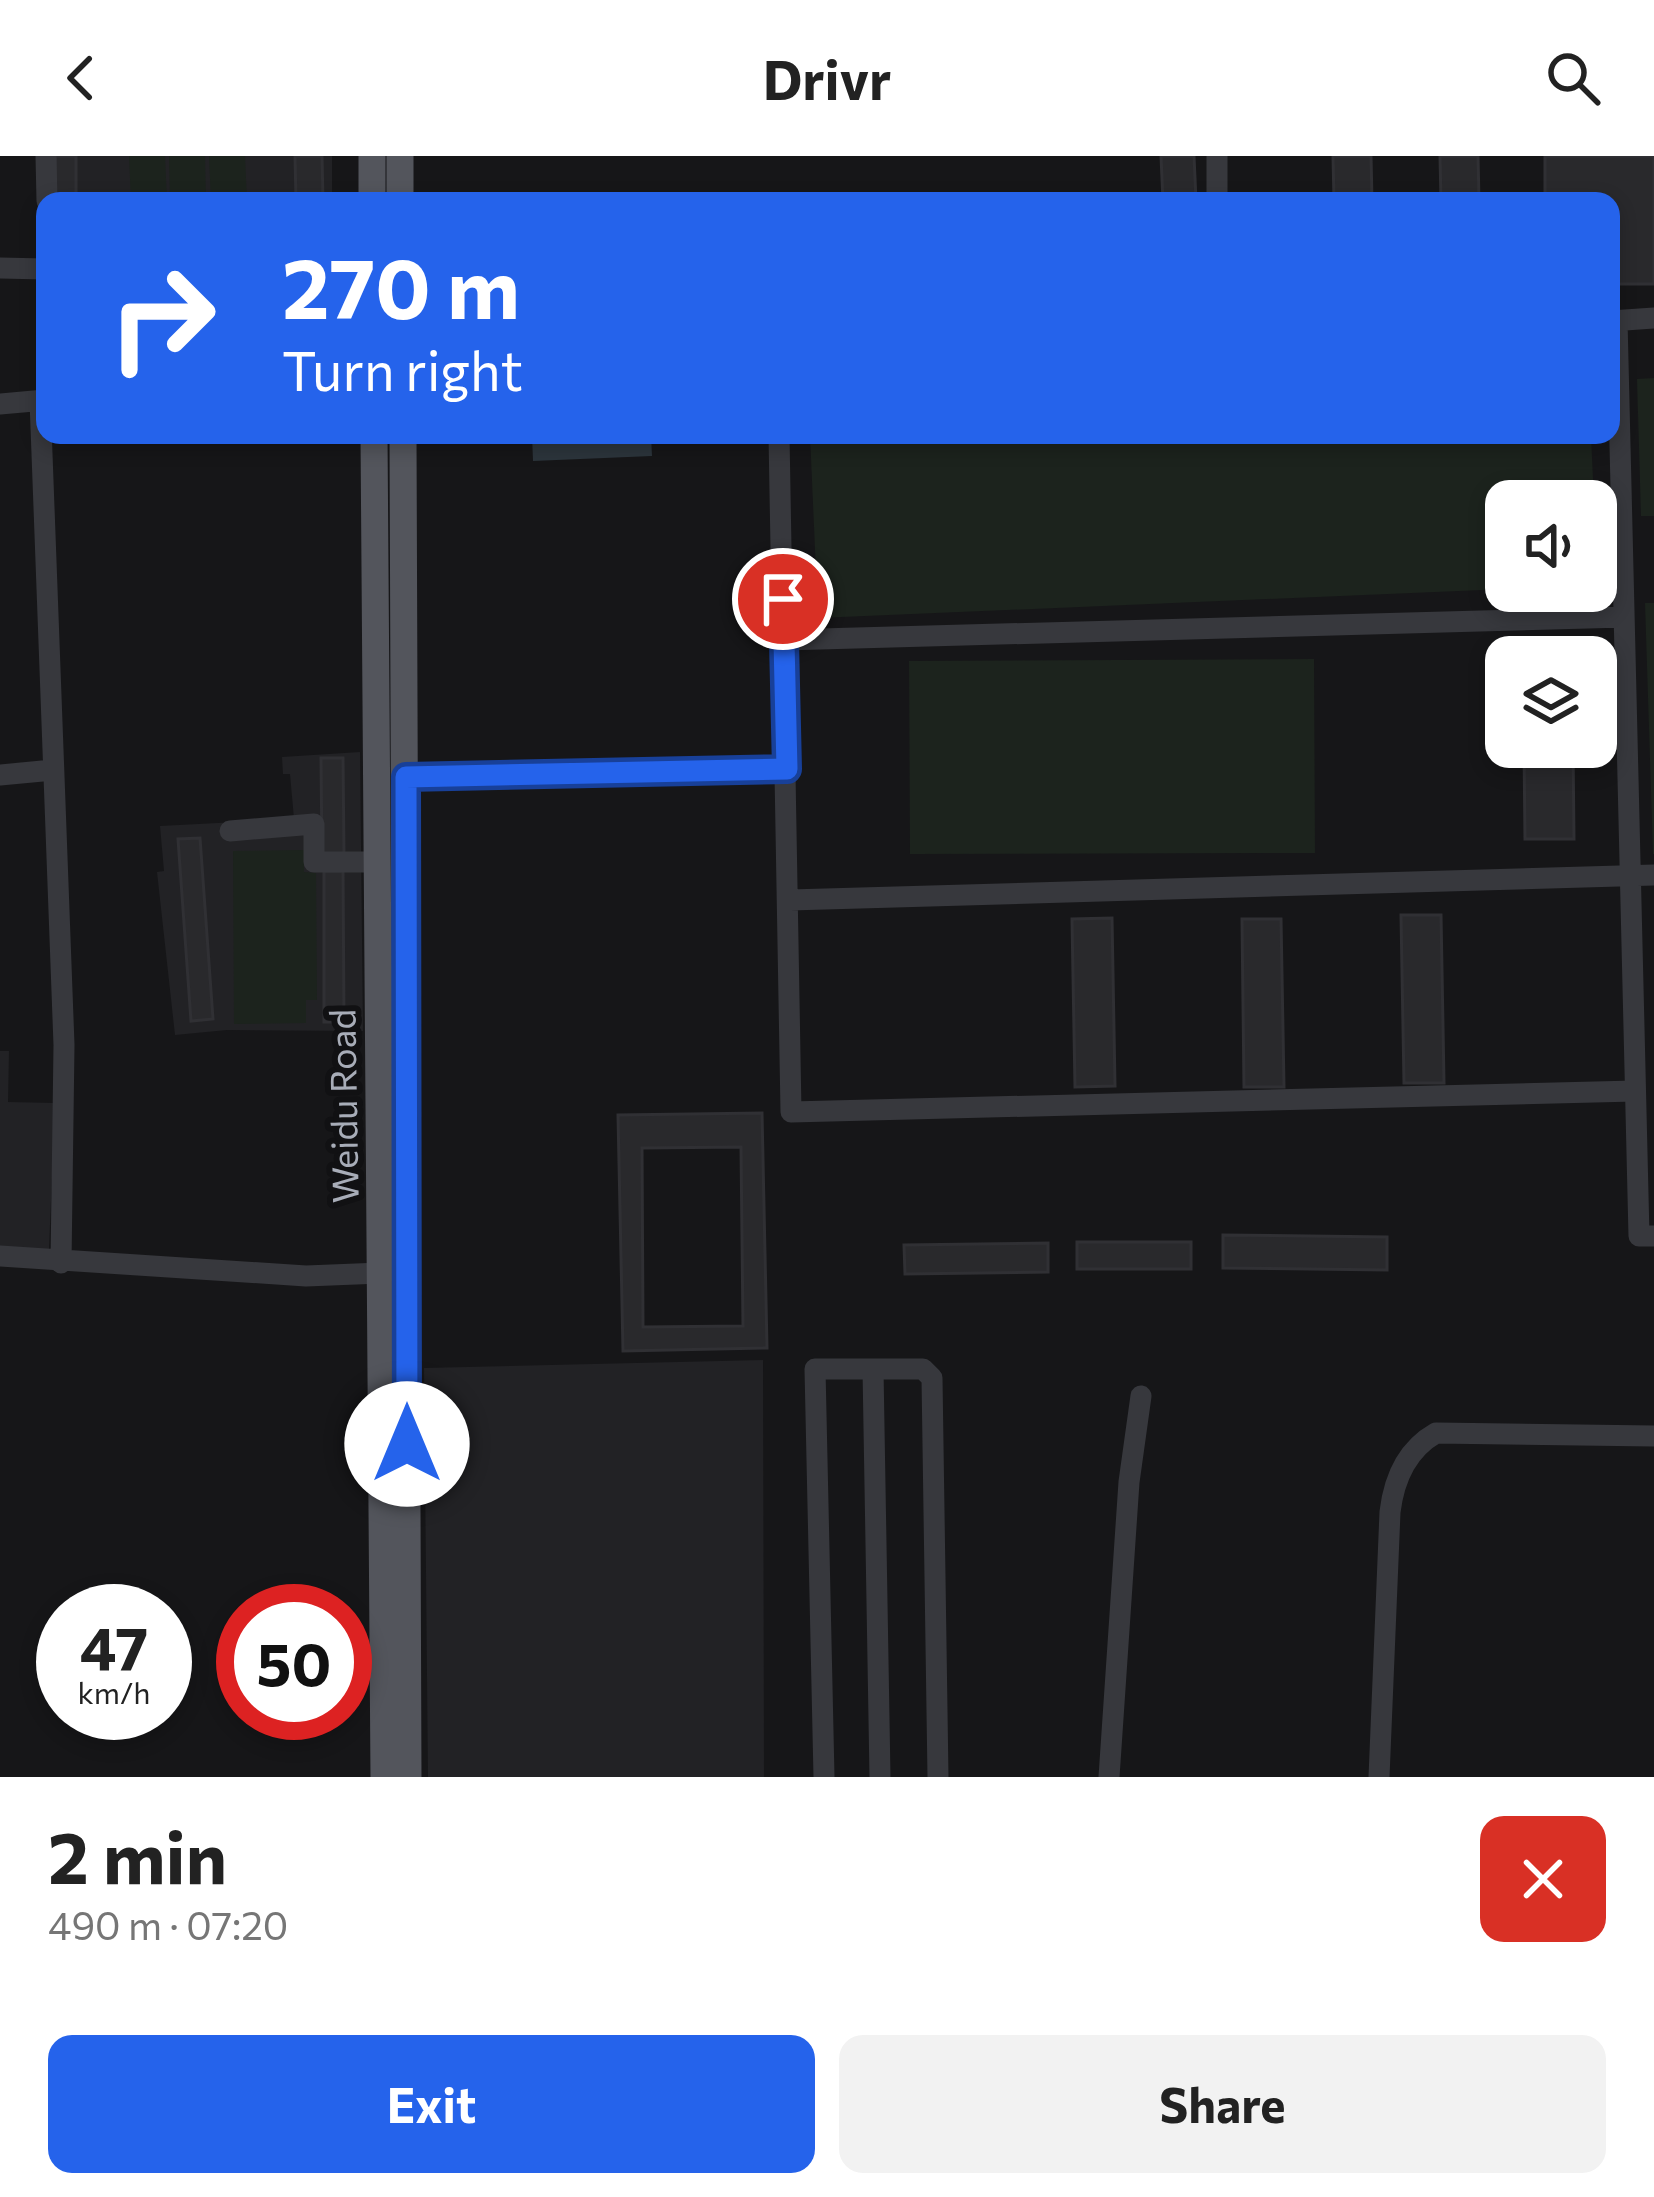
<!DOCTYPE html>
<html lang="en">
<head>
<meta charset="utf-8">
<style>
  body { margin:0; font-family:Commissioner,sans-serif; background:#f2f2f2; color:#222; height:100vh; display:flex; flex-direction:column; font-size:45px; white-space:nowrap }
  * { box-sizing:border-box; margin:0 }
  p { font-size:39px; color:#767676 }
  .icon { flex:none; width:66px; height:66px; fill:none; stroke:currentColor; stroke-width:2; stroke-linecap:round; stroke-linejoin:round }
  .map { position:relative; height:1621px; overflow:hidden }
  .details { display:flex; flex-direction:column; background:#fff; flex:1 }
  .details>* { flex:none }
  .top-card { position:absolute; left:36px; top:36px; width:1584px; height:252px; border-radius:24px; box-shadow:0 6px 18px #0003; background:#2563eb; color:#fff; overflow:hidden }
  .fabs { position:absolute; left:1485px; top:324px; display:grid; gap:24px }
  .fabs a { display:grid; place-items:center; width:132px; height:132px; border-radius:24px; background:#fff; box-shadow:0 6px 18px #0003; font-size:60px }
  .speed { position:absolute; left:36px; top:1428px; display:flex; gap:24px; font-size:60px; font-weight:700; text-align:center }
  .speed>* { display:grid; place-content:center; width:156px; height:156px; border-radius:50%; background:#fff; box-shadow:0 6px 18px #0003; line-height:1 }
  .speed small { font-size:30px; font-weight:400 }
  .speed .limit { border:18px solid #d22; background:#fff; color:#111 }
  .pin { position:absolute; display:grid; place-items:center; width:102px; height:102px; color:#fff; margin:-51px; border:6px solid #fff; border-radius:50%; box-shadow:0 3px 12px #0007 }
  .me { position:absolute; width:132px; margin:-66px; rotate:0deg; stroke-linejoin:round; filter:drop-shadow(0 0 9px #0008) }
  .turn { display:flex; align-items:center; gap:42px; height:252px; padding:0 48px; font-size:54px }
  .turn .icon { width:156px; height:156px; stroke-width:2.5 }
  .turn b { display:block; font-size:84px; line-height:102px }
  .round { display:grid; place-items:center; flex:none; width:126px; height:126px; border-radius:24px; background:#f2f2f2 }
  .summary { display:flex; align-items:center; justify-content:space-between; height:204px; padding:0 48px }
  h1 { font-size:72px; font-weight:700; line-height:90px }
  .cta { display:flex; gap:24px; margin-top:auto; padding:24px 48px }
  .cta a { flex:1; height:138px; border-radius:24px; background:#2563eb; color:#fff; font-size:48px; font-weight:700; line-height:138px; text-align:center }
  .cta a+a { background:#f2f2f2; color:#222 }
  header { display:flex; justify-content:space-between; align-items:center; height:156px; padding:0 48px; background:#fff; font-size:54px; font-weight:700 }
  .map>svg:first-child { display:block }
</style>
</head>
<body>
<header><svg class="icon" aria-label="back" viewBox="0 0 24 24"><path d="M15 5l-7 7 7 7"/></svg>Drivr<svg class="icon" aria-label="search" viewBox="0 0 24 24"><circle cx="10" cy="10" r="6"/><path d="M15 15l6 6"/></svg></header>
<div class="map">
<svg width="1654" height="1621" viewBox="0 0 1654 1621">
  <rect width="100%" height="100%" fill="#161618"/>
  <path fill="#222225" d="M52,0H332V45H52Z
    M360,596L363,875L227,874L175,879L157,716L164,715L160,670L294,663L290,618H283L282,601Z
    M0,895H9L8,946L55,947L49,1093L44,1097L0,1094Z
    M763,1204L764,1621H428L424,1212Z"/>
  <path fill="#1c231d" d="M129,0H165L167,45H131Z
    M169,0H205L206,45H170Z
    M209,0H245L247,45H211Z
    M1654,222V360H1641L1637,223Z
    M810,279H1591L1594,345H1506V433L818,462Z
    M1645,447H1654V698H1653Z
    M1314,503L1315,697L910,698L909,505Z
    M304,694V716L316,717L317,844H306V867L234,868L233,695Z"/>
  <path fill="#2c353c" d="M532,279H651L652,300L533,305Z"/>
  <path fill="#29292c" stroke="#303034" stroke-width="3" fill-rule="evenodd" d="M55,0H76V45H55Z
    M295,0H322L323,45H296Z
    M1161,0H1194L1196,45H1163Z
    M1333,0H1371L1372,45H1334Z
    M1440,0H1478L1479,45H1441Z
    M1545,0H1654V128H1611V45H1545Z
    M1523,487H1572V501H1523Z
    M1524,591H1573L1574,683H1525Z
    M321,602H343L344,699H322Z
    M200,682L213,863L191,865L178,683Z
    M324,715H343L344,866H324Z
    M1401,759H1441L1444,927H1404Z
    M1112,762L1115,930L1075,931L1072,763Z
    M1242,763H1281L1284,931H1244Z
    M762,957L767,1192L623,1195L618,959ZM741,991L743,1170L643,1171L642,992Z
    M1223,1079L1387,1081V1114L1223,1112Z
    M1077,1086H1191V1113H1077Z
    M1048,1087V1116L905,1118L904,1089Z"/>
  <g fill="none" stroke-linecap="round" stroke-linejoin="round">
    <path stroke="#37383d" stroke-width="21" d="M46,0L47,45
      M1217,0V45
      M0,112L45,113
      M1617,164L1639,1080H1654
      M1611,165L1654,162
      M40,244L64,889L61,1107
      M0,248L45,244
      M779,279L791,956L1635,935
      M784,484L1624,461
      M0,619L53,614
      M406,621L787,613
      M230,675L314,668V706H377
      M790,744L1654,719
      M0,1100L306,1120L381,1117
      M873,1213L880,1621
      M824,1621L815,1213H923L932,1222L938,1621
      M1109,1621L1129,1326L1141,1240
      M1379,1621L1390,1356C1394,1323 1406,1294 1436,1277L1654,1280"/>
    <path stroke="#53555c" stroke-width="27" d="M372,0V45
      M400,0V45
      M374,279L384,1621
      M403,279L408,1621"/>
  </g>
  <g fill="none" stroke-linecap="round" stroke-linejoin="round">
    <defs>
      <path id="route" d="M407,1288L406,621L787,613L783,443"/>
    </defs>
    <use href="#route" stroke="#184099" stroke-width="30"/>
    <use href="#route" stroke="#2563eb" stroke-width="21"/>
  </g>
  <g text-anchor="middle" stroke-width="12" stroke-linejoin="round" paint-order="stroke">
    <g font-size="36" fill="#a8adb8" stroke="#111113">
      <text transform="translate(344 950) rotate(-91)" y="13">Weidu Road</text>
    </g>
  </g>
</svg>
<div class="fabs">
<a><svg class="icon" aria-label="sound" viewBox="0 0 24 24"><path d="M4 9h4l5-4v14l-5-4H4zM17 9q2 3 0 6"/></svg></a>
<a><svg class="icon" aria-label="layers" viewBox="0 0 24 24"><path d="M12 4l9 5-9 5-9-5zM3 14l9 5 9-5"/></svg></a>
</div>
<div class="speed"><div>47<small>km/h</small></div><div class="limit">50</div></div>
<div class="pin" style="left:783px;top:443px;background:#d93025"><svg class="icon" aria-label="arrive" viewBox="0 0 24 24"><path d="M6 21V4h12l-3 4 3 4H6"/></svg></div>
<svg class="me" style="left:407px;top:1288px" viewBox="-20 -20 40 40"><circle r="19" fill="#fff"/><path d="M0-13L10 11 0 6-10 11z" fill="#2563eb"/></svg>
<div class="top-card">
<div class="turn"><svg class="icon" aria-label="right" viewBox="0 0 24 24"><path d="M7 20v-9h11M14 6l5 5-5 5"/></svg><div><b>270 m</b>Turn right</div></div>
</div>
</div>
<section class="details">
<div class="summary"><div><h1>2 min</h1><p>490 m · 07:20</p></div><a class="round" style="background:#d93025;color:#fff"><svg class="icon" aria-label="close" viewBox="0 0 24 24"><path d="M6 6l12 12M18 6L6 18"/></svg></a></div>
<div class="cta"><a>Exit</a><a>Share</a></div>
</section>
</body>
</html>
